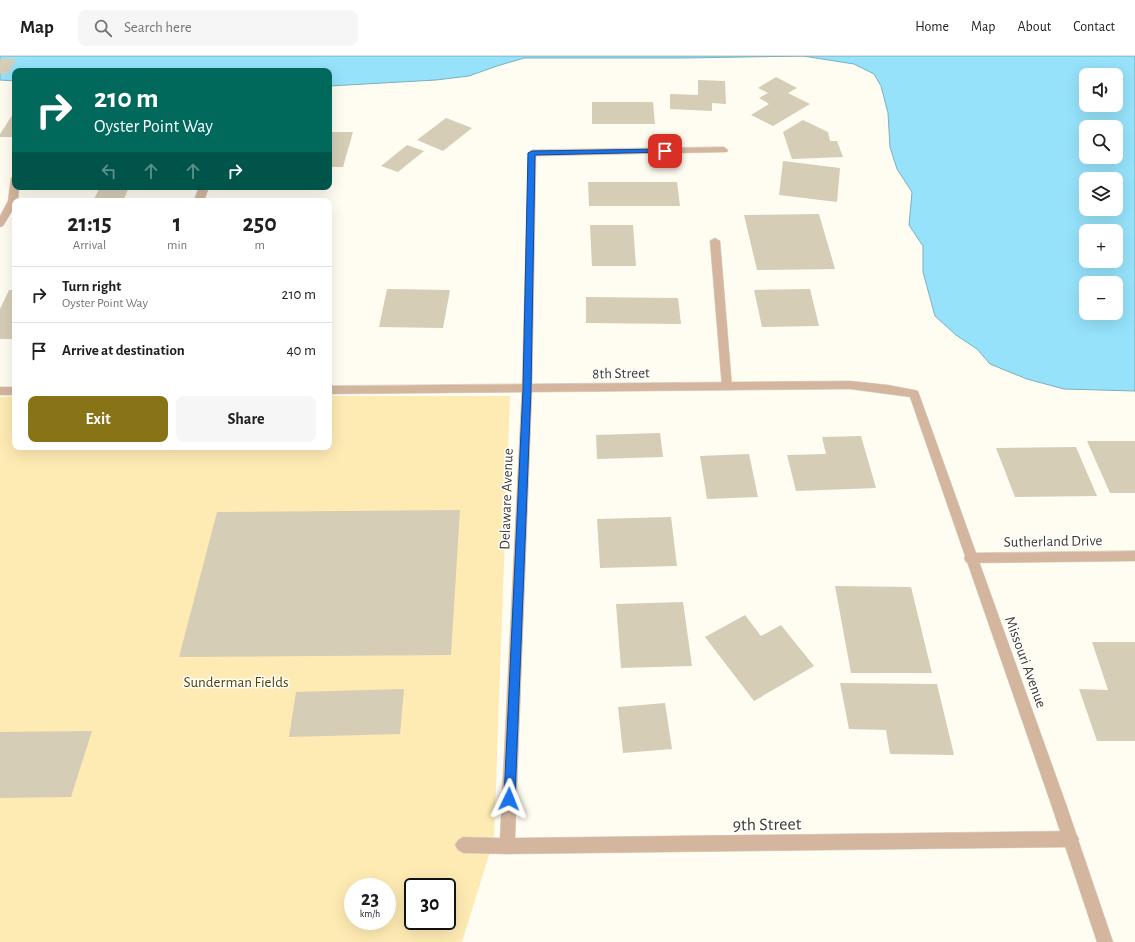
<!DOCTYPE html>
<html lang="en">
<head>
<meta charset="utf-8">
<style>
  body { margin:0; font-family:"Alegreya Sans",sans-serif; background:#f6f6f6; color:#202124; height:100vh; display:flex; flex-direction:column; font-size:15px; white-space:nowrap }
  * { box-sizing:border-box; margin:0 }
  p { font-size:13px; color:#757577 }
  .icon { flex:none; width:22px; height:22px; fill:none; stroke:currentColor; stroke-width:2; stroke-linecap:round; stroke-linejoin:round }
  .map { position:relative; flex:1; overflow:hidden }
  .side { position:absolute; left:12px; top:142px; width:320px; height:252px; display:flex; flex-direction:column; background:#fff; border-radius:8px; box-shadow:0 4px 16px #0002 }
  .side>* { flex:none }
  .banner { position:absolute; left:12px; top:12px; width:320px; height:122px; border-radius:8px; box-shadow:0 4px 16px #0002; background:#00695c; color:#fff; overflow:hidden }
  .buttons { position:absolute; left:1079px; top:12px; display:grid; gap:8px }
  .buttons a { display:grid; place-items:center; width:44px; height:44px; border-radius:8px; background:#fff; box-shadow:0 4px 16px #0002; font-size:20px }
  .speed { position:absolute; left:344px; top:822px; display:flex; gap:8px; font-size:20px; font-weight:700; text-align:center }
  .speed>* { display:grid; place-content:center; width:52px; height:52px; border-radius:50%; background:#fff; box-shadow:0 4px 16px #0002; line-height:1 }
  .speed small { font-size:10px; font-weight:400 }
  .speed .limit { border:2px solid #111; border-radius:6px; background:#fff; color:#111 }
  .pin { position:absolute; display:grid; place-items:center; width:34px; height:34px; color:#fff; margin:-17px; border-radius:8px; box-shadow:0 2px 6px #0006 }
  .me { position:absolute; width:44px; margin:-22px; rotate:2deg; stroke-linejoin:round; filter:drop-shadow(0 0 3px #0008) }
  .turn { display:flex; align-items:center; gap:14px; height:84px; padding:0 16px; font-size:18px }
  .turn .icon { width:52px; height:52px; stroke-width:2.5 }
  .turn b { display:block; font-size:28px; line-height:34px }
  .lanes { display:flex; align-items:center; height:38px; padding:0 16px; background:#0003; justify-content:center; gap:20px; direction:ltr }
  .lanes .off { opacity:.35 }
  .eta { display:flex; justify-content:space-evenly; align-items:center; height:68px; text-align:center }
  .eta b { font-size:24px; font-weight:700; line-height:28px }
  .action { display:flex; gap:8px; margin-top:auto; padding:8px 16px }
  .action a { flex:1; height:46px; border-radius:8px; background:#887416; color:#fff; font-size:16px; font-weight:700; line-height:46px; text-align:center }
  .action a+a { background:#f6f6f6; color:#202124 }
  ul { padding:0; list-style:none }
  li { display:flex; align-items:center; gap:12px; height:56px; padding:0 16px; border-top:1px solid #e0e0e0 }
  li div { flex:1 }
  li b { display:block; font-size:15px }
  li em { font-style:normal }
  header { display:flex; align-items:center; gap:24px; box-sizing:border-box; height:56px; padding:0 20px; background:#fff; border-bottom:1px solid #e0e0e0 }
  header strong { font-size:19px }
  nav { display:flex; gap:22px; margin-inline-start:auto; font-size:14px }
  .search { width:280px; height:36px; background:#f6f6f6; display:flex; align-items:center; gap:10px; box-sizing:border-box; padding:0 14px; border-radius:8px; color:#757577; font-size:15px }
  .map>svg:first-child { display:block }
</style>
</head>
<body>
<header>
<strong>Map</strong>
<div class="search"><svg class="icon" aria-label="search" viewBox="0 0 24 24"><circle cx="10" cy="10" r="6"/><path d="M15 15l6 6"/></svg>Search here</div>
<nav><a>Home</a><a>Map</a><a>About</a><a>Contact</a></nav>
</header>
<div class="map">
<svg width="1135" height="886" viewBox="0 0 1135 886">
  <rect width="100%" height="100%" fill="#fffcf2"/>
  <path fill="#feebb3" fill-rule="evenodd" d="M15,340V391H329V340H510L494,783L462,886H0V341ZM353,831H387V865H353ZM413,831H447V865H413Z"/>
  <path fill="#95e2fa" stroke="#7bb0be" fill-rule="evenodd" d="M0,0H1135V335L1064,333L1027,323L990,308L977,293L956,279L935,260L923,216V190L909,169L912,136L897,113L890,91L888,57L881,30L874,18L854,8L803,0L684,2H524L497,10L469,20L436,24L329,30V15H15V25L0,24ZM1086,19H1116V49H1086ZM1086,71H1116V101H1086ZM1086,123H1116V153H1086ZM1086,175H1116V205H1086ZM1086,227H1116V257H1086Z"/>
  <path fill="#d5cdb6" d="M0,3H17L7,18H0Z
    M776,21L797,32L788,37L810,48L773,70L751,59L769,48L759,42L768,37L758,32Z
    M698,24L725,25L726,48L712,47V55L670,53V38L698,39Z
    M592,46H653L655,68H592Z
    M15,55V81H0V78Z
    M446,62L472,72L443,95L417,84Z
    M803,64L828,76L830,85H837L843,101L792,103L783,76Z
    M329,76H353L343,111H329Z
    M407,89L424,95L398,116L381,110Z
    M783,105L840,112L837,146L779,139Z
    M588,126H677L680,150H589Z
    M100,131H129L123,145H93Z
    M819,158L835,213L757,214L744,159Z
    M590,169H633L636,210H592Z
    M387,233L450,234L443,272L379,271Z
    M810,233L819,270L762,271L754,234Z
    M9,234H15V283H0V253Z
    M586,241L678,242L681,268L586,267Z
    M660,377L663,401L597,403L596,379Z
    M861,380L876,432L796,435L787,399L826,398L822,381Z
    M1087,385H1135V437H1110Z
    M1076,391L1097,440L1015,441L996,392Z
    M749,398L758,441L707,443L700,400Z
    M460,454L451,599L179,601L217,456Z
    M671,461L677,510L600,512L597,463Z
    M835,530L911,531L932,617H851Z
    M683,546L692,610L621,612L616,548Z
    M745,559L761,580L781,569L814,610L754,645L705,581Z
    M1092,586H1135V685H1097L1079,633L1108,634Z
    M840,627L937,628L954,699L890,698L886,674L849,673Z
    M404,633L400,678L289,681L296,636Z
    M665,647L672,693L623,697L618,651Z
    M92,675L71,741L0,742V676Z"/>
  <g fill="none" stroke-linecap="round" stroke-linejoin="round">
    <defs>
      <path id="service" d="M715,182L720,185L732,331L731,334H723L722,331L710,185Z"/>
      <path id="minor" d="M724,91L728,94L727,96L536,100L532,333L515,782L1071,775L1076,778L1079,783L1076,788L1071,791L507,798L463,797L458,794L455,789L458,784L463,781L500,782L522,333L528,97L532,94Z
        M15,119V131H19L18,145H15V150L3,170L0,171V160L8,145L11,122Z
        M199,131H209L204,145H194Z
        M1135,495V505L970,507L966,506L964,502L966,498L970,497Z"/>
      <path id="tertiary" d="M850,325L888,329L914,334L918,335L919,338L1066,748L1113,886H1097L1051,748L910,341L850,333L329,338V330Z
        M0,331H15V339H0Z"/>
    </defs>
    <use href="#service" stroke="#dcd9d0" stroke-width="1"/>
    <use href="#minor" stroke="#dcd9d0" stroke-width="1"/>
    <use href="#tertiary" stroke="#dcd9d0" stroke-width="1"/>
    <use href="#service" fill="#d4b69f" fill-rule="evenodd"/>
    <use href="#minor" fill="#d4b69f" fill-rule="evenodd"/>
    <use href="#tertiary" fill="#d4b69f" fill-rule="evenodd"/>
  </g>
  <path fill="#1a73e8" stroke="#114b97" d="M665,93L668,95L667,96L535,99L531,333L515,743L513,747L509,749L505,747L504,743L523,333L528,97L532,95Z"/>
  <g text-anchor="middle" stroke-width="3" stroke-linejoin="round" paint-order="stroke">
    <g font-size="15" fill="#3f3c33" stroke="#fff">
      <text transform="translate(621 317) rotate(-1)" y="5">8th Street</text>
      <text transform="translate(506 443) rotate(-88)" y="5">Delaware Avenue</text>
      <text transform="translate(1053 485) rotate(-1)" y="5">Sutherland Drive</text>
      <text transform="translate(1026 606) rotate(70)" y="5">Missouri Avenue</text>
    </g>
    <g font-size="15" fill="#544200" stroke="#fff">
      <text x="236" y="631">Sunderman Fields</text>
    </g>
    <g font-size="18" fill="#3f3c33" stroke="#fff">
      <text transform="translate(767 768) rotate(-1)" y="6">9th Street</text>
    </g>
  </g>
</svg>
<div class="buttons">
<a><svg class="icon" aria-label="sound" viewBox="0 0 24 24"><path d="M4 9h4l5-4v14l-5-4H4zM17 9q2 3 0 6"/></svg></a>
<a><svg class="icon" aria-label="search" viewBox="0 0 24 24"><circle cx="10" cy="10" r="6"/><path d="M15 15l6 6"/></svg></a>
<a><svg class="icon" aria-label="layers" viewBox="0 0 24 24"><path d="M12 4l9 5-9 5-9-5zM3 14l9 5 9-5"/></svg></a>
<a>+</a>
<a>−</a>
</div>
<div class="speed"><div>23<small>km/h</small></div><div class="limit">30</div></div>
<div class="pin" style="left:665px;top:95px;background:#d93025"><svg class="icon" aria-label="arrive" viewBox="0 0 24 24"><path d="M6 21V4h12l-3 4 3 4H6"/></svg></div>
<svg class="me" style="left:509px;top:743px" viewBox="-20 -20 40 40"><path d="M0-17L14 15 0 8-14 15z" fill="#1a73e8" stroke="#fff" stroke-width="4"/></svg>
<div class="banner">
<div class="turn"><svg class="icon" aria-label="right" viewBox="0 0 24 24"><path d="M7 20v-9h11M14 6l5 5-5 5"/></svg><div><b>210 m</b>Oyster Point Way</div></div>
<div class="lanes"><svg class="icon off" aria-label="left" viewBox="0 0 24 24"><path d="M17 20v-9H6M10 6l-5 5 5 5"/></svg><svg class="icon off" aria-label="ahead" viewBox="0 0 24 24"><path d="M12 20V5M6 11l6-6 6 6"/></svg><svg class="icon off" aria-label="ahead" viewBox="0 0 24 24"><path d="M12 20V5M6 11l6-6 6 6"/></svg><svg class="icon" aria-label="right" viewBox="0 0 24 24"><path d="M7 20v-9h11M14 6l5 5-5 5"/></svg></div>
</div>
<section class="side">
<div class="eta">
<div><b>21:15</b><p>Arrival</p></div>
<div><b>1</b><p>min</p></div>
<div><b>250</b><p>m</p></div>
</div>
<ul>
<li><svg class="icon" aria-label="right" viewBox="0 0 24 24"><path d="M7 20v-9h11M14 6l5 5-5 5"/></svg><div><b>Turn right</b><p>Oyster Point Way</p></div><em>210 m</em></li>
<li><svg class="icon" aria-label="arrive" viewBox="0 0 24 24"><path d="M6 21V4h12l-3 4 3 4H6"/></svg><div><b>Arrive at destination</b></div><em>40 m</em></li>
</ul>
<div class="action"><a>Exit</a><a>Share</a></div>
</section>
</div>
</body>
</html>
